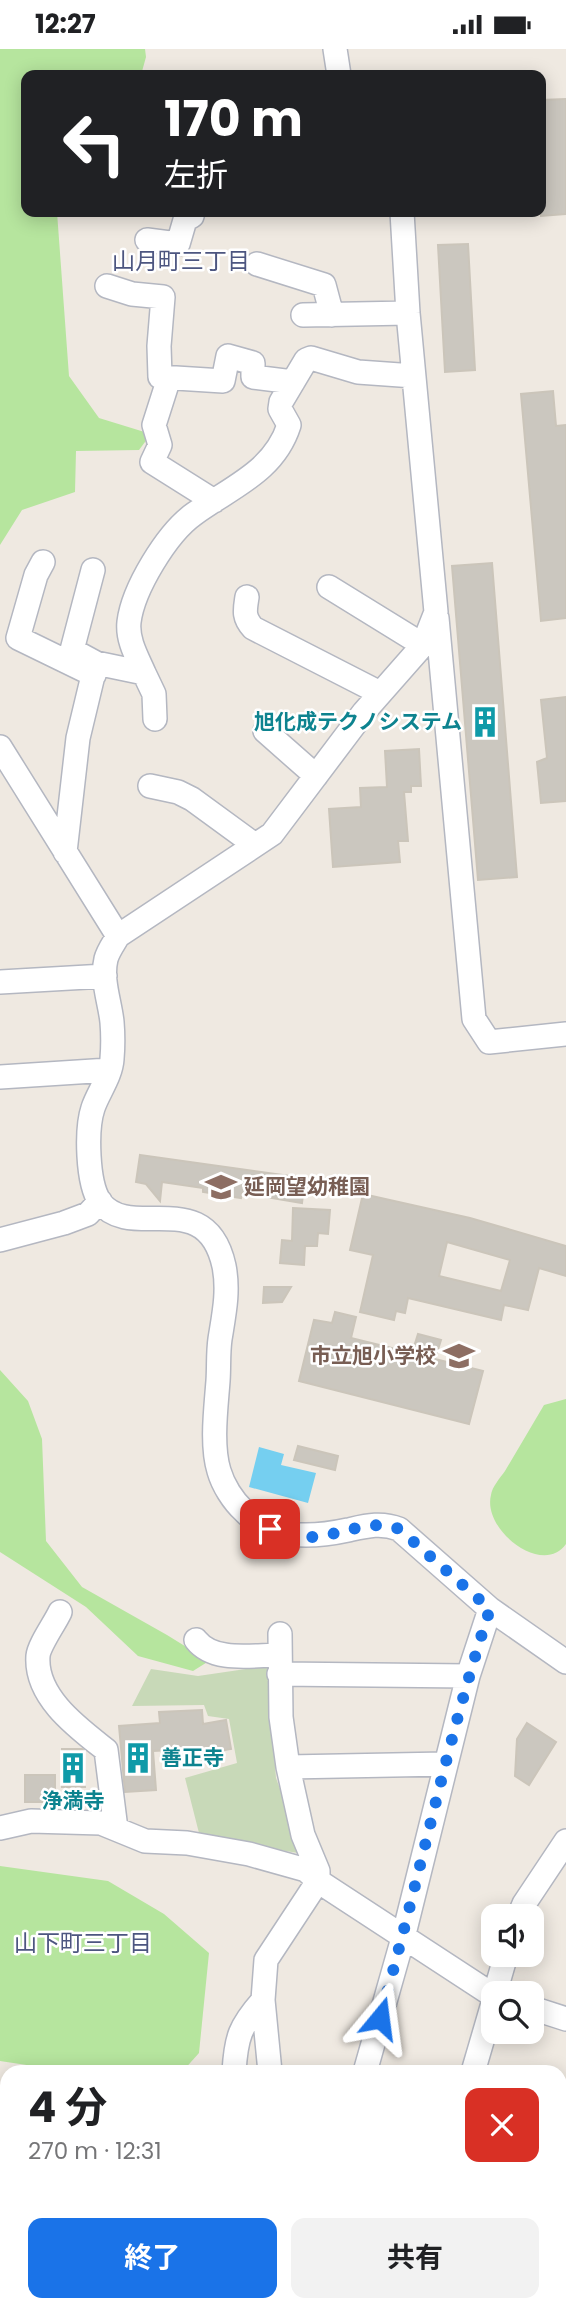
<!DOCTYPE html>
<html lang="ja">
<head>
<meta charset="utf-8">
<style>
  body { margin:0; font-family:Poppins,"Noto Sans JP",sans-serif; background:#f2f2f2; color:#202124; height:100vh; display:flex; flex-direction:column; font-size:26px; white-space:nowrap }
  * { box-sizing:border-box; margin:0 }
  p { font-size:23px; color:#757577 }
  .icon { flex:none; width:38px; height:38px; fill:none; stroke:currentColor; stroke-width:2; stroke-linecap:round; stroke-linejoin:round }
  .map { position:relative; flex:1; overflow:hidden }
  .sheet { position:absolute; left:0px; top:2016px; width:567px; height:247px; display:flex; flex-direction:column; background:#fff; border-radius:21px 21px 0 0; box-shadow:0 4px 18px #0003 }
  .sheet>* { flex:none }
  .hud { position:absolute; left:21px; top:21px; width:525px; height:147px; border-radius:14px; box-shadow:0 4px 18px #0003; background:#202124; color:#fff; overflow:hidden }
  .tools { position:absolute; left:481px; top:1855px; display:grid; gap:14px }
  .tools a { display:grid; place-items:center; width:63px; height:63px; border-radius:14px; background:#fff; box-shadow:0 4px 18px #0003; font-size:35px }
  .pin { position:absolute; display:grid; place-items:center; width:60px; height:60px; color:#fff; margin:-30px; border-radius:14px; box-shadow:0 4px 10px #0006 }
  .me { position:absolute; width:77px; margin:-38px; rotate:16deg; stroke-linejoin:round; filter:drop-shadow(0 0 5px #0008) }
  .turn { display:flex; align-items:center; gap:24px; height:147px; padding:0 28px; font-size:32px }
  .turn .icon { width:91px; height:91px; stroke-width:2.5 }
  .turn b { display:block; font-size:49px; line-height:60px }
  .round { display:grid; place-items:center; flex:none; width:74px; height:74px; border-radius:14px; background:#f2f2f2 }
  .overview { display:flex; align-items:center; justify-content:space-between; height:119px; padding:0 28px }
  h1 { font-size:42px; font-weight:700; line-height:52px }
  .primary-button { display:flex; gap:14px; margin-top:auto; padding:14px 28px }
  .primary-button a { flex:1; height:80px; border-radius:14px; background:#1a73e8; color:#fff; font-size:28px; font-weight:700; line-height:80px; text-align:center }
  .primary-button a+a { background:#f2f2f2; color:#202124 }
  .status { display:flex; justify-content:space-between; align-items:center; height:49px; padding:0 35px; background:#fff; direction:ltr }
  .status svg { height:19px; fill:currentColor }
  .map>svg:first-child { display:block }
</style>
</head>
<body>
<div class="status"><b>12:27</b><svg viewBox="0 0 49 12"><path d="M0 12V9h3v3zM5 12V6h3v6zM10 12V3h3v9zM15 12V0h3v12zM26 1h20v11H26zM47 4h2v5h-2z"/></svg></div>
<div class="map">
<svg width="566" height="2262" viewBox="0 0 566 2262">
  <rect width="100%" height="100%" fill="#efe9e1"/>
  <path fill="#b6e59e" d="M0,0H145L146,8L141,26H26V163H57L69,327L99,369L151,385L139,401L76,402L75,443L22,461L0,496Z
    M0,1321L28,1352L42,1390L46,1492L82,1538L167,1586L209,1612L193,1622L138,1607L86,1558L0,1503Z
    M566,1350V1495C543,1528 482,1481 491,1446C492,1438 500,1429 505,1422C518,1400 531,1378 544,1356Z
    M0,1817L108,1832L164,1865L209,1904L199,2004L182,2023H73L0,2012Z
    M0,2063L7,2067V2163L0,2173Z"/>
  <path fill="#c8d9b8" d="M267,1617L276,1729L304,1805L200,1788L185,1729L237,1714L229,1670L208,1667L204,1656L132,1657L151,1620L198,1627Z"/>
  <path fill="#75cff0" d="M259,1398L284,1405L281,1416L316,1424L308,1454L249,1438Z"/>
  <path fill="#cbc7bf" stroke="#cbc5ba" stroke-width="2" fill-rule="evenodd" d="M566,50V165L541,167V51Z
    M468,195L475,321L445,323L438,196Z
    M553,342L556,377L566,376V569L541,572L521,345Z
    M492,514L517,828L478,831L452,517Z
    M566,648V752L541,754L537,713L547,709L541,651Z
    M419,700L421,737H411V743H404L408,792H398L400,813L333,818L329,760L361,758L360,739L387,738L385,702Z
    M140,1106L305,1129L302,1154L242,1144L241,1149L203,1143V1139L162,1133L160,1152L146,1135L136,1133Z
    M363,1145L470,1169L566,1197V1227L539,1219L528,1261L504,1256L501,1271L408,1249L405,1264L396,1262L394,1271L360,1263L373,1206L350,1201ZM447,1193L510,1211L501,1242L439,1227Z
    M293,1159L330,1161L328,1185L318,1184L317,1197H305L304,1216L280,1214L282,1191L292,1192Z
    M264,1238H291L282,1253L263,1254Z
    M335,1263L356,1268L351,1289L412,1304L418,1285L441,1291L435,1310L483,1322L469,1375L299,1332L314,1271L332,1274Z
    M298,1397L338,1407L335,1421L294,1411Z
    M202,1661L203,1675L226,1671L231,1700L212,1703L211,1699L153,1702L156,1741L125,1743L119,1677L160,1674L159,1663Z
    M527,1674L556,1693L529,1736L515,1727L517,1690Z
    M62,1700H82L84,1702L85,1738H62Z
    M25,1726H55V1753H25Z"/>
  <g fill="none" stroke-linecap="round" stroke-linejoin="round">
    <defs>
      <path id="minor" d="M335,0L339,26
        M402,163L408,264L436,563L423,596L364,663L272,785L118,887C114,894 108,902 106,910C101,931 110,953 112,973C113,985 113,998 112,1010C111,1027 98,1044 93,1059C86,1080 87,1134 100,1153C131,1194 206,1135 224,1217C229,1242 224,1265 220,1290C218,1304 219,1318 218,1332C216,1359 211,1396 219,1422C223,1436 233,1452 244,1462C272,1491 311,1489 348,1481C366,1477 381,1473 399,1480L490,1560L566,1613
        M147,191L178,195L185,171L192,167L193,163
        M257,215L324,236L332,266
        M107,237L132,245L163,248L159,297L160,328L223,332L228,307L253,314V328L293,333
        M303,266L408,264
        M169,329L154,376L160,396L152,413L214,452
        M43,513L36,526L18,589L94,626
        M93,521L72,601L96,614
        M329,538L423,596
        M247,548C245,561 243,568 253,579L380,644
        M437,569L474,970L489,993L566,985
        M144,624L154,645L155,670
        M265,682L316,727
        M0,698L118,887
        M150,737L178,743L192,750L255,796
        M65,803L78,689L96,614L144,624C137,608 127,591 129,573C133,540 167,484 194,465C231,438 274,423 289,376L280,360L281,353L306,311L311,309L358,323L414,327
        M0,933L105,927
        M0,1028L109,1021
        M0,1191L64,1174L88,1165L100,1152
        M60,1563C55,1574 39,1596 38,1607C35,1648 78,1679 106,1701L116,1780
        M280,1585L281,1668L288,1718L303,1786L318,1822V1832L494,1947
        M196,1591C214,1614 253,1606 280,1606
        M279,1625L468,1627
        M288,1718L445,1715
        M0,1779L31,1772L101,1774L145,1792L187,1794L249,1805L306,1821L318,1832L266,1911L263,1951L270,2023
        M519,1867L524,1855L566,1792
        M495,1944L506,1906
        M532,1959L566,1970
        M234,2023C236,1988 240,1977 263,1951
        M365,2023L403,1889L468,1627L490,1560
        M473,2023L494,1951
        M0,2161L7,2167
        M130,2262L133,2256
        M205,2262L206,2256
        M297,2262L299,2256
        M406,2262L408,2256"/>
    </defs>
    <use href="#minor" stroke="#b4b7c1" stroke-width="26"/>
    <use href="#minor" stroke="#fff" stroke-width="23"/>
  </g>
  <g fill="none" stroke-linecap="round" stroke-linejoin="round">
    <path stroke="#1a73e8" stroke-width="12" stroke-dasharray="0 21.6" d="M270,1480C284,1484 298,1488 313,1488C342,1486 371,1469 399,1480L490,1560C446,1694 419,1833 380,1969"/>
  </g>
  <defs>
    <symbol id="building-bare" viewBox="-9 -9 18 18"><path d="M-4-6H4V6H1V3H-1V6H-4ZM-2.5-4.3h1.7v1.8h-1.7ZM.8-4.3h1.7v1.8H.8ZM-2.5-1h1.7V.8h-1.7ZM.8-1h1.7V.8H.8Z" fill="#0f9aa8" stroke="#fff" stroke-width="2.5" paint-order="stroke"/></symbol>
    <symbol id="school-bare" viewBox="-9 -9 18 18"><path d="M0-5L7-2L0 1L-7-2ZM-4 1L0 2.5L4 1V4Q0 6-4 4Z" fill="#8d6e63" stroke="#fff" stroke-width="2.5" paint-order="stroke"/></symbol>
  </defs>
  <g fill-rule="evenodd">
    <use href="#building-bare" x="463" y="651" width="44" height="44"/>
    <use href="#school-bare" x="199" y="1116" width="44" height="44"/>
    <use href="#school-bare" x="437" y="1285" width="44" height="44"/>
    <use href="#building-bare" x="116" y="1687" width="44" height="44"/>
    <use href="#building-bare" x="51" y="1697" width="44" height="44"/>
  </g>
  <g text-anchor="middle" stroke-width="5" stroke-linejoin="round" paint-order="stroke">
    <g font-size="21" font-weight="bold" fill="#0d838f" stroke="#fff" text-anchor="end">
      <text x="462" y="680">旭化成テクノシステム</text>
      <text x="161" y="1716" text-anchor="start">善正寺</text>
      <text x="73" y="1759" text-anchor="middle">浄満寺</text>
    </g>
    <g font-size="21" font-weight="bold" fill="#785e54" stroke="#fff" text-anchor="start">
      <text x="244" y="1145">延岡望幼稚園</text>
      <text x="436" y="1314" text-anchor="end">市立旭小学校</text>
    </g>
    <g font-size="23" fill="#4d5680" stroke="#fff">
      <text x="181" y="220">山月町三丁目</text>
      <text x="83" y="1902">山下町三丁目</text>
    </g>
  </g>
</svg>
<div class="tools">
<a><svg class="icon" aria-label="sound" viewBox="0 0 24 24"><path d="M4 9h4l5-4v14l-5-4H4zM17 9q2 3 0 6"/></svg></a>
<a><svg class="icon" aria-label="search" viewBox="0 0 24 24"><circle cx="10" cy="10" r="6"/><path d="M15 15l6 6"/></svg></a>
</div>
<div class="pin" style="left:270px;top:1480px;background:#d93025"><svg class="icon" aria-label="arrive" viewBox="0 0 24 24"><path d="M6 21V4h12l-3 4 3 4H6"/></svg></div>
<svg class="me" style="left:380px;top:1969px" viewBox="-20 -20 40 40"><path d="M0-17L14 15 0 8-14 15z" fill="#1a73e8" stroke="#fff" stroke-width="4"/></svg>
<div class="hud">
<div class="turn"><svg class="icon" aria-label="left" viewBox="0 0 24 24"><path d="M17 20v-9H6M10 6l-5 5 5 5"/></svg><div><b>170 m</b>左折</div></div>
</div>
<section class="sheet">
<div class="overview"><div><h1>4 分</h1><p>270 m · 12:31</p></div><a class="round" style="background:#d93025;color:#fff"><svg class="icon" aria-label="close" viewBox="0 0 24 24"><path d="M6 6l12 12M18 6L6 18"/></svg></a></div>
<div class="primary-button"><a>終了</a><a>共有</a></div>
</section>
</div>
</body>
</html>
